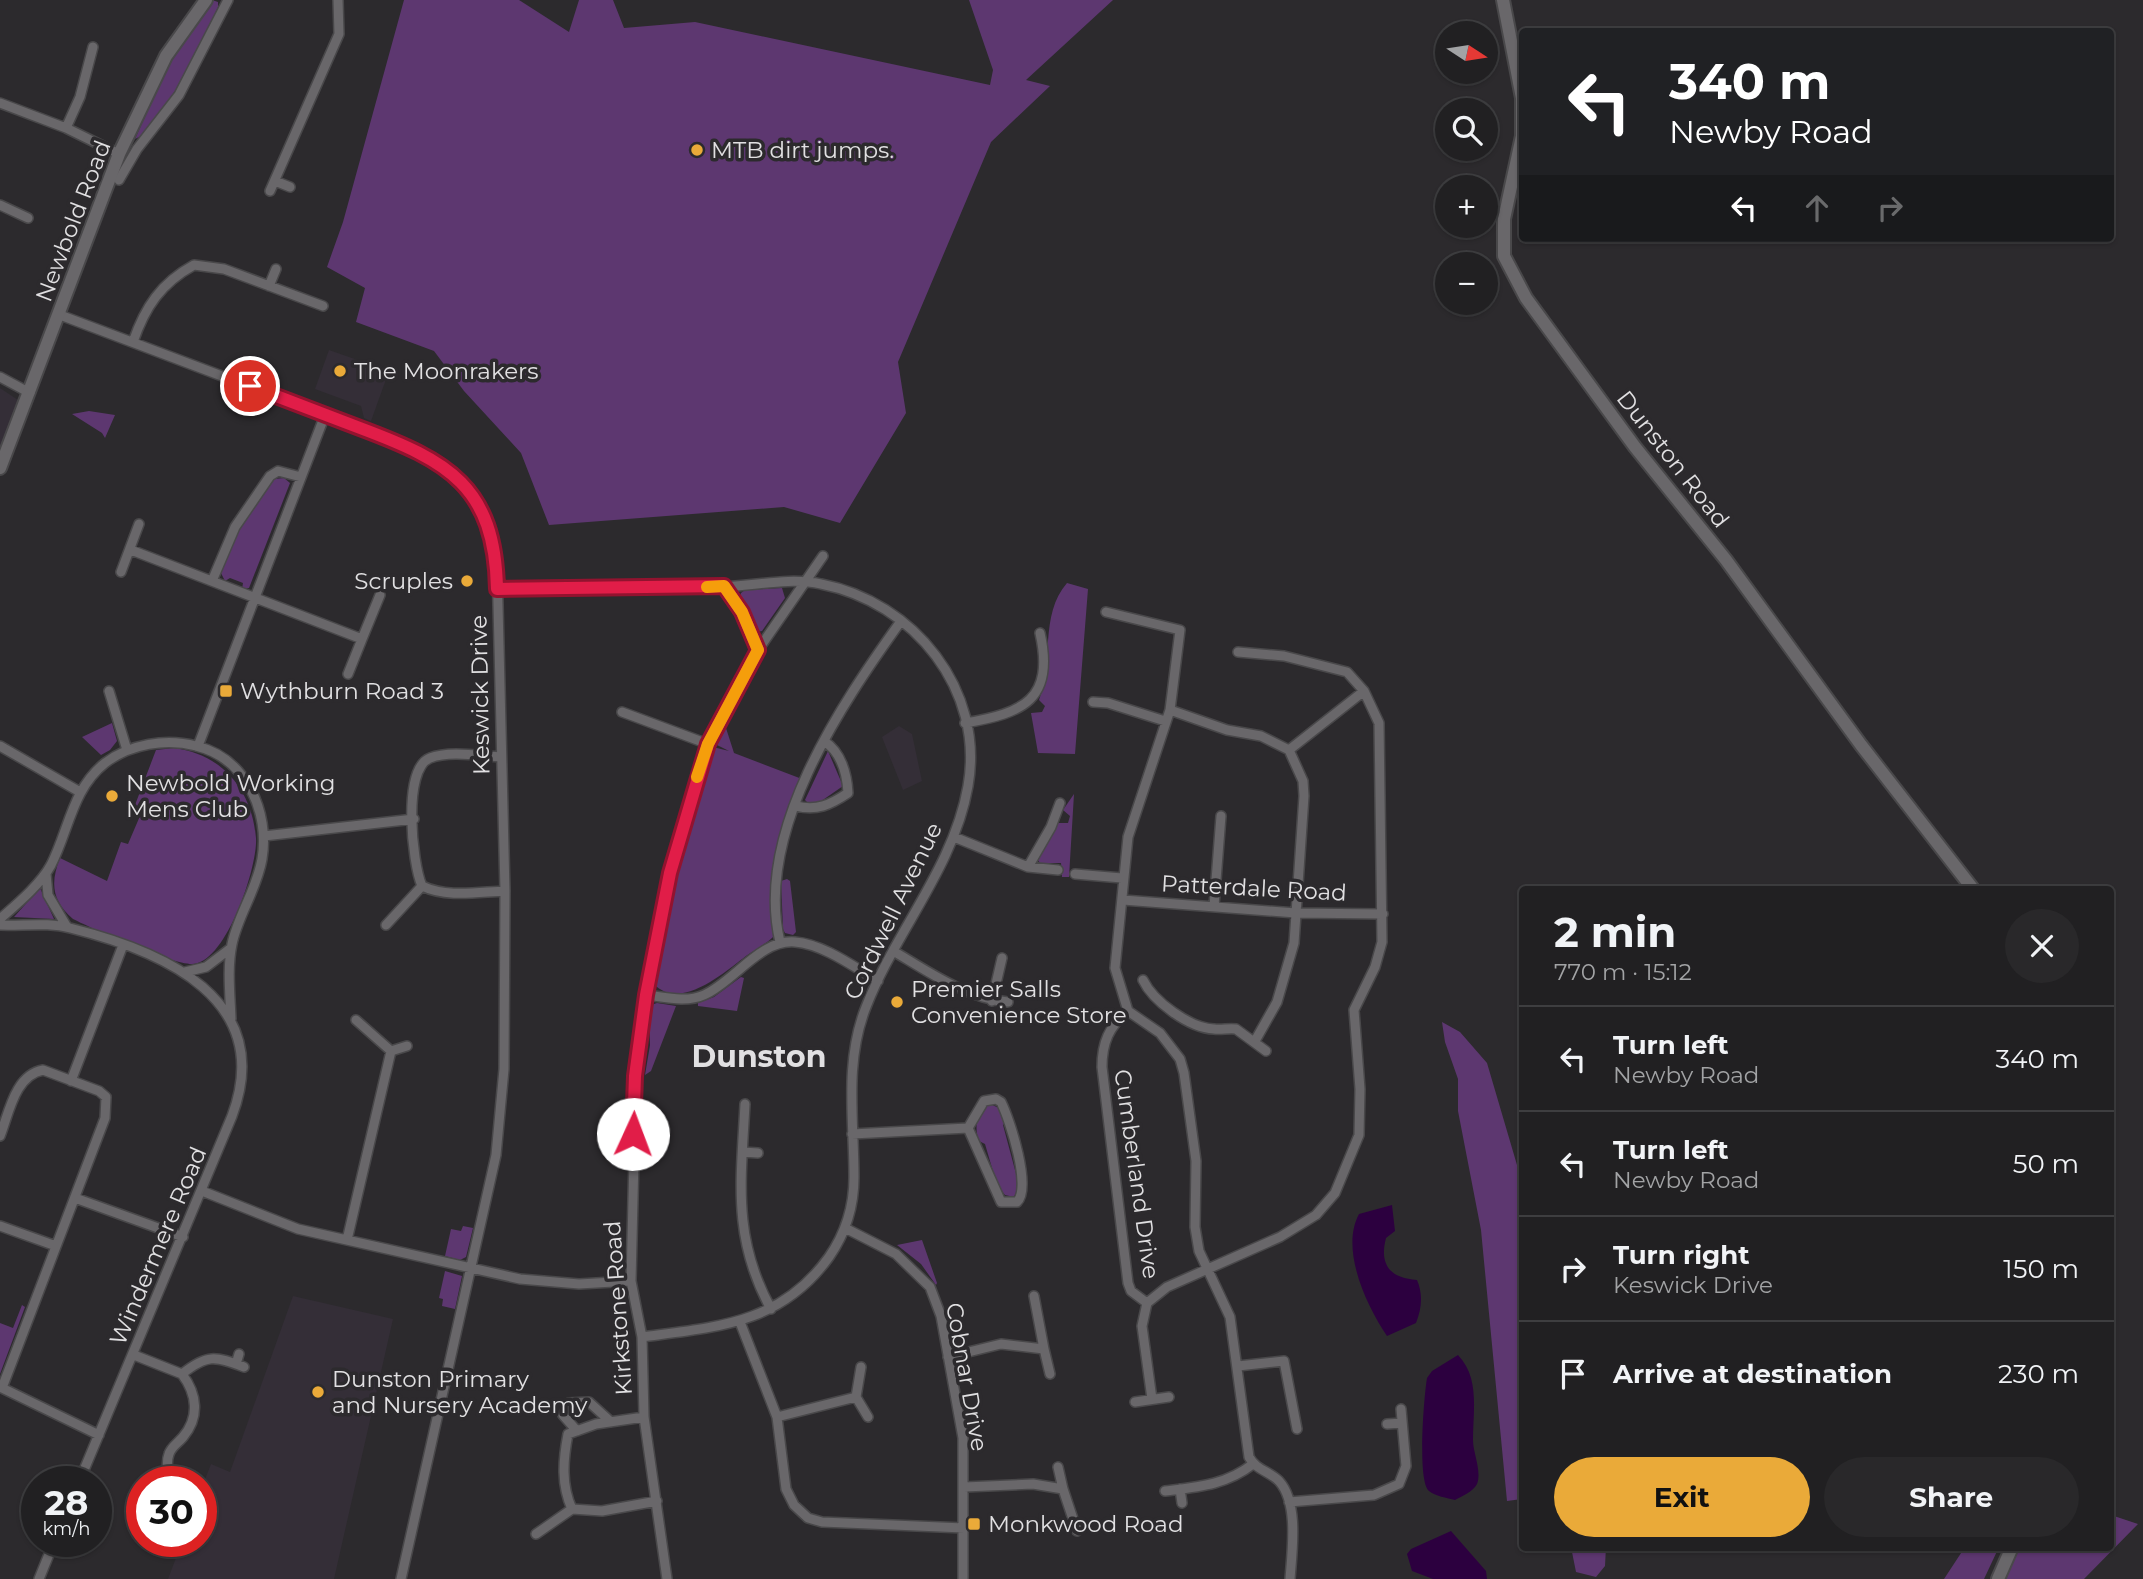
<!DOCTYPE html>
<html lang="en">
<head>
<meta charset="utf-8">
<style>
  body { margin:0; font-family:Montserrat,sans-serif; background:#29282a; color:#f1f3f6; height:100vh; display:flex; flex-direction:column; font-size:26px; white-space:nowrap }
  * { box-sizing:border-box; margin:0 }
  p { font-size:23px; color:#a2a3a5 }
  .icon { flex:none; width:38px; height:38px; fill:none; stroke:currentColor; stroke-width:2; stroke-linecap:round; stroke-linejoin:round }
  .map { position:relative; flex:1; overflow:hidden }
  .drawer { position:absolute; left:1519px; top:886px; width:595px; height:665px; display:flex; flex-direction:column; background:#212022; border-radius:7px; box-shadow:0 2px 5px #0004,0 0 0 2px #3e3e40 }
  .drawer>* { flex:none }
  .top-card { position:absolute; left:1519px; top:28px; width:595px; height:214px; border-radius:7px; box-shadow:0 2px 5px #0004,0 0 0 2px #3e3e40; background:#202124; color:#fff; overflow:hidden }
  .needle { width:46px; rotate:102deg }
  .tools { position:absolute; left:1435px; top:21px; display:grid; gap:14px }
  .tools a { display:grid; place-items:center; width:63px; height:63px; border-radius:50%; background:#212022; box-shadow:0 2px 5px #0004,0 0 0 2px #3e3e40; font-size:35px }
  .speed { position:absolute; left:21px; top:1466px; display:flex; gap:14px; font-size:35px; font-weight:700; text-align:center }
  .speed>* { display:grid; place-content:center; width:91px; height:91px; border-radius:50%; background:#212022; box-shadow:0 2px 5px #0004,0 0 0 2px #3e3e40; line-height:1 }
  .speed small { font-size:18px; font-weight:400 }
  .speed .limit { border:10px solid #d22; background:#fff; color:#111 }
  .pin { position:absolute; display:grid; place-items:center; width:60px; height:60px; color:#fff; margin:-30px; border:4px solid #fff; border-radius:50%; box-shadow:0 2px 7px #0007 }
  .me { position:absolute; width:77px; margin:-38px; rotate:2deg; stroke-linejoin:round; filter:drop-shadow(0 0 5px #0008) }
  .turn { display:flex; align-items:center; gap:24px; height:147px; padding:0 35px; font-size:32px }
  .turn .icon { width:91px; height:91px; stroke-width:2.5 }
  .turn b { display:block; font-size:49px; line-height:60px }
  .lanes { display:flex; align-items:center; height:66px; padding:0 35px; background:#0003; justify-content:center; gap:35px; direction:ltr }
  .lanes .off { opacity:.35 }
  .round { display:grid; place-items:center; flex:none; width:74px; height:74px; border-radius:37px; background:#29282a }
  .head { display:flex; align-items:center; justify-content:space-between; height:119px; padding:0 35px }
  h1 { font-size:42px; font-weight:700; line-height:52px }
  .action { display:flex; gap:14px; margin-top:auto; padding:14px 35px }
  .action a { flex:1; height:80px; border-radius:42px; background:#eaaa39; color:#111; font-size:28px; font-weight:700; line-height:80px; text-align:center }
  .action a+a { background:#29282a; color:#f1f3f6 }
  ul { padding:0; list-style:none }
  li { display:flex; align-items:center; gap:21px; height:105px; padding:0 35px; border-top:2px solid #3e3e40 }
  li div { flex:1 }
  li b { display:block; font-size:26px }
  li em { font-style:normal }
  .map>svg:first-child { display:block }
</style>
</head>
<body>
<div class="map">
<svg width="2143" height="1579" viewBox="0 0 2143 1579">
  <rect width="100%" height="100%" fill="#2c2a2d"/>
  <path fill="#342e37" d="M329,350L389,371L371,421L364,418L361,406L315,389Z
    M0,388L21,402L0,450Z
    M899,726L912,734L922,781L903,790L882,737Z
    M293,1296L393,1319L334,1579H168L182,1542H201V1490L211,1464L230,1472Z"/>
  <path fill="#5d3770" d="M212,0L218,2V7L188,73L143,135L135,139L166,69Z
    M404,0H519L569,32L579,0H613L624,28L695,22L990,85L993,70L969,0H1113L1026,80L1050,86L991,142L898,362L906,413L840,523L784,507L549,525L521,453L464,391L434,351L356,322L365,288L327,267L343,222Z
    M89,411L115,415L105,438L102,433L72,414Z
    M284,478L290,483L249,588L242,589L243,583L230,578L225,581L220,571L238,529L274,479Z
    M1067,583L1088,589L1075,754L1038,753L1031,713L1042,712L1045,706L1039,700C1054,664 1039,615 1067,583Z
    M782,588L785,598L762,631L757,632L739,602L741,593L745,590Z
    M112,723L117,741L110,750L101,755L82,737Z
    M726,728L734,753L802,779L772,871L773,937C766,944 755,950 746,956C725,972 680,1012 654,984V976L684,841L713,747L729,751L717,745Z
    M174,748C222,754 252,790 256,838C258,866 226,964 192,964C171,964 95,930 73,919C52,901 50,883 60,858L107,881L121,842L128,844L143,809L135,805L156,750Z
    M828,751L843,786L817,804H809L805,800Z
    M1074,794L1069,877H1062L1061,863H1040L1037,859L1057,823H1068L1070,816L1063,810Z
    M787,879L790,881L796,932L793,935L785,933L783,929L781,881Z
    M40,888L54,919L14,917Z
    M741,977L744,978L737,1011L698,1006V1003L714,997Z
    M657,1003L676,1006L651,1071L645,1075L650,1045L649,1010L651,1005Z
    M1442,1022L1460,1032L1487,1063L1522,1182V1499L1507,1501L1481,1230L1458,1111V1079L1445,1042Z
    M990,1104L999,1108L1006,1121L1003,1125L1019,1185L1014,1197L1005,1195L997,1185L985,1144L979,1141C974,1128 976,1111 990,1104Z
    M463,1226L473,1228L466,1257L460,1260L445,1256L451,1229L461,1231Z
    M922,1240L937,1283L936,1285L921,1264L897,1245Z
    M445,1271L462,1276L455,1309L442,1306L443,1299L439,1298Z
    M22,1305L25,1307L0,1374V1323L13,1328Z
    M2111,1515L2138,1524L2084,1579H2003L2016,1547H2110Z
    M1571,1547H1606L1605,1566L1596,1577L1576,1572Z
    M1965,1547H1999L1984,1579H1944Z"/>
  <path fill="#2c003f" d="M1392,1205L1395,1231L1386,1238C1379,1265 1390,1278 1417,1280C1423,1294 1422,1308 1416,1323L1387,1336C1366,1305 1340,1249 1359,1214Z
    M1458,1355C1480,1378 1473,1410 1473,1440C1473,1453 1482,1471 1477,1484C1473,1492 1462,1496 1455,1500C1447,1498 1435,1496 1429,1491C1417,1481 1424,1396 1427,1378L1432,1371Z
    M1451,1531L1486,1571L1487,1579H1433L1412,1571L1407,1554L1411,1549Z"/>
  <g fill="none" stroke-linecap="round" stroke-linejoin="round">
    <defs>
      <path id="minor" d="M0,103L66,128L119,154
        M66,128L80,97L93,47
        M119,180L137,149L179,95L228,0
        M275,181L290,187
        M270,191L339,34L338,0
        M0,205L28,218
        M269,286L276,269
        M60,315L368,431L437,461L469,491L483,514L493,539L497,564L505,891L504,1069L496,1155L401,1579
        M133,342C145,307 161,283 194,265L224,269L323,306
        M0,377L30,393
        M131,550L362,639L380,595
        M121,572L139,524
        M212,581L235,527L270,476L278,471L301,477
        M724,587L742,613L758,650
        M497,589C572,588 647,589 722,587C754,586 789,577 821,584C914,602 985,690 968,786C954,867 895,932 866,1007C844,1062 854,1120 854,1177C854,1206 845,1234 829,1257C781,1324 717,1327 642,1337
        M1106,612L1180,630L1170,710L1128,837L1115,968L1128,1011L1160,1033L1180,1059L1184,1073L1196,1161L1195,1227L1199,1251L1230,1317L1249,1457C1256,1470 1269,1471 1279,1481C1299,1503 1292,1551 1290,1579
        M348,674L362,639
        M109,691L127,750
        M1093,702L1108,703L1165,721
        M1170,710L1227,730L1261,736L1289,750L1303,781L1304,796L1294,943L1277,1002L1255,1041
        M622,712L708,744
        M965,723C1023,713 1055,700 1040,633
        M0,746L80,792
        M198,746L325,415
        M1289,750L1364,691
        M501,757C481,756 449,750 430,758C402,769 412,863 422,886C447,898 478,892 505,891
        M796,806C817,811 830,805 848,793C847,774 841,752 824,741
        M264,836L414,819
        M954,837L1028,867L1058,870
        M1028,867L1051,827L1060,803
        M46,874L48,895L67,927
        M1075,874L1122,878
        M1123,900L1296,913L1383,914
        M1214,906L1221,816
        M0,919C17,904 40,885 51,865C69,830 72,789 105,763C130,744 166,738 196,746C246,758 270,812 262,859C257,889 238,915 232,944C227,968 230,994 231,1019
        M0,925C22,926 49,922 70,928C163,951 276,999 232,1116L79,1482
        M386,925L422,886
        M780,942C754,833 840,706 901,621
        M895,952C930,973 966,998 1008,1002
        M185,972L206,967L231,948
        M1143,980C1153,1001 1189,1028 1214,1029C1221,1030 1229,1028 1236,1029L1266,1051
        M646,995C664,997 686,1003 704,995C734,982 760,939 795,942C823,944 854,967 878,981
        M992,1001L1002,958
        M1128,1011C1109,1026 1102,1043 1102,1067L1128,1283L1131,1291L1147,1303
        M356,1020L391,1051L407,1046
        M71,1081L123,945
        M745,1104C741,1181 732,1238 771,1309
        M852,1134L968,1128L1001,1202H1017C1032,1188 1010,1120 1001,1102L996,1099L984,1101L968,1128
        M0,1136C9,1113 15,1075 43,1070L99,1091L106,1097L105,1118L2,1388
        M743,1152L758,1153
        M202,1191L298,1229L520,1279L579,1284L631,1281
        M75,1198L183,1237
        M0,1226L56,1246
        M845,1228L896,1254L930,1287L941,1316L963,1438V1579
        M347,1240L391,1051
        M1034,1296L1044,1349
        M740,1322L777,1417L786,1489L794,1505L808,1518L822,1522L964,1528
        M134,1355L182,1374C197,1394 200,1417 183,1437C178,1443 171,1447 169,1454C165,1464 169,1473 169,1482
        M948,1357L1001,1344L1044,1349L1050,1374
        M236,1364L239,1354
        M1238,1366L1284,1361L1297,1429
        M182,1374C207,1354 215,1356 244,1367
        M0,1387L99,1435
        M856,1397L868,1417
        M1152,1399L1142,1326L1147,1303L1167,1287L1280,1237L1316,1215L1335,1193L1359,1135L1360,1089L1354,1010L1375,967L1382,942L1379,723L1364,691L1347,672L1284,656L1238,652
        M1135,1402L1169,1397
        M644,1417L596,1424L568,1434C563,1460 561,1485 572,1509L602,1511L657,1501
        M777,1417L856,1397L861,1367
        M1387,1424L1402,1423
        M577,1431L563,1415L569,1403L589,1402L611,1422
        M1058,1467L1063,1489
        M964,1487L1033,1484L1063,1489L1077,1531
        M1180,1489L1182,1503
        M1165,1491C1198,1487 1226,1485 1253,1464
        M1289,1502L1374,1495L1399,1484L1406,1466L1401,1409
        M536,1534L572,1509
        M39,1579L54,1542
        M667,1579L644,1417L642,1337L631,1281L636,1076L646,995L670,873L708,744L758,650L823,556"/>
      <path id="secondary" d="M1503,0L1522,98V136L1504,219V256L1526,298L1635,447L1726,560L1861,745L1973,889
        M0,468L119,154L166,56L206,0
        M1998,1579L2012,1547"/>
    </defs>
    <use href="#minor" stroke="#49484a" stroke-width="12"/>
    <use href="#secondary" stroke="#49484a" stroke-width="16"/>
    <use href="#minor" stroke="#69676a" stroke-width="9"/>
    <use href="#secondary" stroke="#69676a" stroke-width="12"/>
  </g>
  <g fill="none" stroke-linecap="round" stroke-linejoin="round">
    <defs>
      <path id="route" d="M250,386C287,400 324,414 360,428C448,461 495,486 497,589L724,586L742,612L758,650L708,744L670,873L646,995L635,1076L633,1134"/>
    </defs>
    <use href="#route" stroke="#92132f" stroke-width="18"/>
    <use href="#route" stroke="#e11d48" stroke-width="12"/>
    <path stroke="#f59e0b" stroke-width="12" d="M697,777L708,744L758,650L742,612L724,586L707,587"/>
  </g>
  <g fill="#eaaa39" stroke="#2c2a2d" stroke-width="2.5">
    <circle cx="697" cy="150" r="7"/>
    <circle cx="340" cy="371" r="7"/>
    <circle cx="467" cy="581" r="7"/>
    <rect x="219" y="684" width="14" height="14" rx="3.5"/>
    <circle cx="112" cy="796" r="7"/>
    <circle cx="897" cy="1002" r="7"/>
    <circle cx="318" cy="1392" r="7"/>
    <rect x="967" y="1517" width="14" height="14" rx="3.5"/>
  </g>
  <g text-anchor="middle" stroke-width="7" stroke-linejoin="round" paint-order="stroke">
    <g font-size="23" fill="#e1e0e2" stroke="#2c2a2d" text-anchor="start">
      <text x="711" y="158">MTB dirt jumps.</text>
      <text x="354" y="379">The Moonrakers</text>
      <text x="453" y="589" text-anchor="end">Scruples</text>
      <text x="240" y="699">Wythburn Road 3</text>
      <text x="126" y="791">Newbold Working<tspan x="126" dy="26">Mens Club</tspan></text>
      <text x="911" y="997">Premier Salls<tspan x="911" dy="26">Convenience Store</tspan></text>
      <text x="332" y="1387">Dunston Primary<tspan x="332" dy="26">and Nursery Academy</tspan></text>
      <text x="988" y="1532">Monkwood Road</text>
    </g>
    <g font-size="23" fill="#e1e0e2" stroke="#2c2a2d">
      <text transform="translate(73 221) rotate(-69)" y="8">Newbold Road</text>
      <text transform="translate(1673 459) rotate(52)" y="8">Dunston Road</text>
      <text transform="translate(480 695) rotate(-91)" y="8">Keswick Drive</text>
      <text transform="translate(1254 888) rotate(3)" y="8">Patterdale Road</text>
      <text transform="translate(893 911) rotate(-64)" y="8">Cordwell Avenue</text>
      <text transform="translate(1137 1174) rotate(82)" y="8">Cumberland Drive</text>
      <text transform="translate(158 1246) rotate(-67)" y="8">Windermere Road</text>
      <text transform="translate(618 1308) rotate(-94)" y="8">Kirkstone Road</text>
      <text transform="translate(967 1377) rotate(80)" y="8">Cobnar Drive</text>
    </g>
    <g font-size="30" font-weight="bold" fill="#e1e0e2" stroke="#2c2a2d">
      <text x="759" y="1067">Dunston</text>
    </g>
  </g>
</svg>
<div class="tools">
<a><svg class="needle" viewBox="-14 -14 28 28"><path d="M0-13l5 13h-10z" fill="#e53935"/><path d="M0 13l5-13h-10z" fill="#a2a3a5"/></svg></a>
<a><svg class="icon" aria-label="search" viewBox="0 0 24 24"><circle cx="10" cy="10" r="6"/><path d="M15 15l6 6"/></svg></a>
<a>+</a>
<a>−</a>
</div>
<div class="speed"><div>28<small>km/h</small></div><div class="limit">30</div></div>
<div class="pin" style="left:250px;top:386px;background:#d93025"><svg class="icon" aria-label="arrive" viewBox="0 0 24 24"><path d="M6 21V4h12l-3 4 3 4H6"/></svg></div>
<svg class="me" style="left:633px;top:1134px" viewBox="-20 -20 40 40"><circle r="19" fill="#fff"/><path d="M0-13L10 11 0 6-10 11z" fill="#e11d48"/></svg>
<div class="top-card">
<div class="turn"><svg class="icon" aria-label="left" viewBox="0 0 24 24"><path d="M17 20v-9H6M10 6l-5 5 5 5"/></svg><div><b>340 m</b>Newby Road</div></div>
<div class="lanes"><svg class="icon" aria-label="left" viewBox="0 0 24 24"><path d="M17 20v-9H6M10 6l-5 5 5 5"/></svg><svg class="icon off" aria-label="ahead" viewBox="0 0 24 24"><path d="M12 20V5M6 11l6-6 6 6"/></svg><svg class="icon off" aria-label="right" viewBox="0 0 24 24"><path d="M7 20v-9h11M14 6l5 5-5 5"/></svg></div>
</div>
<section class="drawer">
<div class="head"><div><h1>2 min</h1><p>770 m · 15:12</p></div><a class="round"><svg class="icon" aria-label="close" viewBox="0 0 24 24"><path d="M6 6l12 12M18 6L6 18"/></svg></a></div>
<ul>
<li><svg class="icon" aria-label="left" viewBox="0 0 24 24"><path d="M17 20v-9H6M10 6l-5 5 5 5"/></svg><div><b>Turn left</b><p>Newby Road</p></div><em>340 m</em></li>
<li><svg class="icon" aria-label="left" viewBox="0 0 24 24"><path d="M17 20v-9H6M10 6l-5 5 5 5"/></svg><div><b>Turn left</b><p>Newby Road</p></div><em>50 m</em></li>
<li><svg class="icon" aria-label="right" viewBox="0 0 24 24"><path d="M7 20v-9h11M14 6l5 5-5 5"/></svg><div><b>Turn right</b><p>Keswick Drive</p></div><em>150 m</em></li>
<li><svg class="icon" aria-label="arrive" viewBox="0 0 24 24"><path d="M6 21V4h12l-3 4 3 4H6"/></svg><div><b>Arrive at destination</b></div><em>230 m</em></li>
</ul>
<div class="action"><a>Exit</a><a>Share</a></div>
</section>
</div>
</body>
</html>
